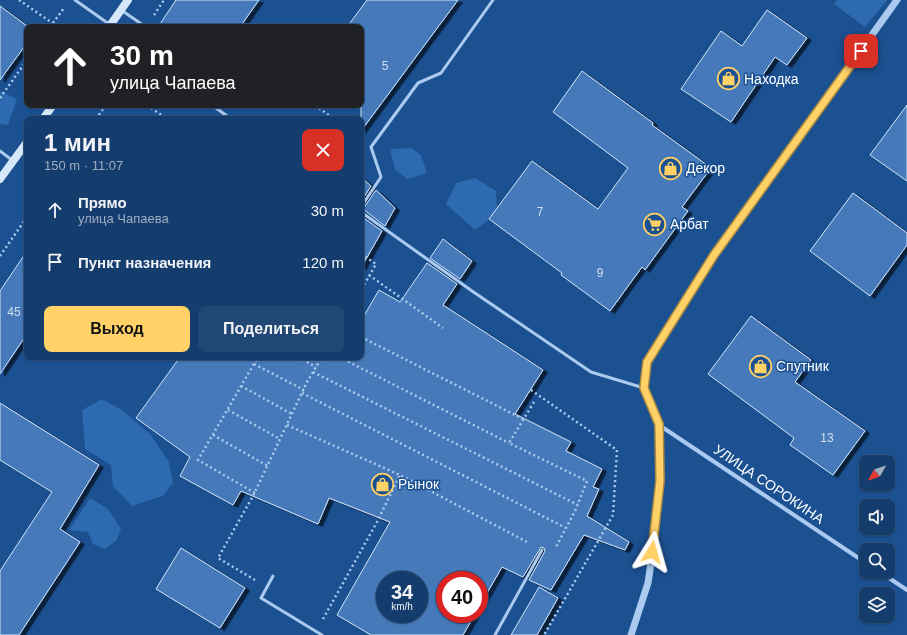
<!DOCTYPE html>
<html lang="ru">
<head>
<meta charset="utf-8">
<style>
  body { margin:0; font-family:Arial,sans-serif; background:#214775; color:#f1f3f6; height:100vh; display:flex; flex-direction:column; font-size:15px; white-space:nowrap }
  * { box-sizing:border-box; margin:0 }
  p { font-size:13px; color:#9dadc2 }
  .icon { flex:none; width:22px; height:22px; fill:none; stroke:currentColor; stroke-width:2; stroke-linecap:round; stroke-linejoin:round }
  .map { position:relative; flex:1; overflow:hidden }
  .details { position:absolute; left:24px; top:116px; width:340px; height:244px; display:flex; flex-direction:column; background:#143c6d; border-radius:8px; box-shadow:0 1px 3px #0004,0 0 0 1px #335680 }
  .details>* { flex:none }
  .hud { position:absolute; left:24px; top:24px; width:340px; height:84px; border-radius:8px; box-shadow:0 1px 3px #0004,0 0 0 1px #335680; background:#202124; color:#fff; overflow:hidden }
  .needle { width:26px; rotate:230deg }
  .buttons { position:absolute; left:859px; top:455px; display:grid; gap:8px }
  .buttons a { display:grid; place-items:center; width:36px; height:36px; border-radius:8px; background:#143c6d; box-shadow:0 1px 3px #0004,0 0 0 1px #335680; font-size:20px }
  .speed { position:absolute; left:376px; top:571px; display:flex; gap:8px; font-size:20px; font-weight:700; text-align:center }
  .speed>* { display:grid; place-content:center; width:52px; height:52px; border-radius:50%; background:#143c6d; box-shadow:0 1px 3px #0004,0 0 0 1px #335680; line-height:1 }
  .speed small { font-size:10px; font-weight:400 }
  .speed .limit { border:6px solid #d22; background:#fff; color:#111 }
  .pin { position:absolute; display:grid; place-items:center; width:34px; height:34px; color:#fff; margin:-17px; border-radius:8px; box-shadow:0 2px 6px #0006 }
  .me { position:absolute; width:44px; margin:-22px; rotate:8deg; stroke-linejoin:round; filter:drop-shadow(0 0 3px #0008) }
  .turn { display:flex; align-items:center; gap:14px; height:84px; padding:0 20px; font-size:18px }
  .turn .icon { width:52px; height:52px; stroke-width:2.5 }
  .turn b { display:block; font-size:28px; line-height:34px }
  .round { display:grid; place-items:center; flex:none; width:42px; height:42px; border-radius:8px; background:#214775 }
  .headline { display:flex; align-items:center; justify-content:space-between; height:68px; padding:0 20px }
  h1 { font-size:24px; font-weight:700; line-height:30px }
  .action { display:flex; gap:8px; margin-top:auto; padding:8px 20px }
  .action a { flex:1; height:46px; border-radius:8px; background:#ffd167; color:#111; font-size:16px; font-weight:700; line-height:46px; text-align:center }
  .action a+a { background:#214775; color:#f1f3f6 }
  ul { padding:0; list-style:none }
  li { display:flex; align-items:center; gap:12px; height:52px; padding:0 20px }
  li div { flex:1 }
  li b { display:block; font-size:15px }
  li em { font-style:normal }
  .map>svg:first-child { display:block }
</style>
</head>
<body>
<div class="map">
<svg width="907" height="635" viewBox="0 0 907 635">
  <defs>
    <filter id="shadow"><feDropShadow dx="4.5" dy="2.5" stdDeviation="0" flood-color="#0009"/></filter>
  </defs>
  <rect width="100%" height="100%" fill="#1b5091"/>
  <path fill="#2e6aaf" d="M837,0H887L865,27L834,4Z
    M0,91L17,99L8,125L0,124Z
    M411,148L421,155L427,173L408,179L395,170L390,149Z
    M475,178L496,191L497,213L475,230L446,204L456,183Z
    M102,399L122,410L150,434L169,462L173,483L163,496L132,506L113,486L111,465L85,449L82,410Z
    M90,498L108,509L121,529L116,541L105,549L93,544L88,532L69,530Z"/>
  <path fill="#4479b9" stroke="#d0e4fa" fill-rule="evenodd" filter="url(#shadow)" d="M176,0H259L240,27H158Z
    M367,0H458L361,131V27H347Z
    M0,6L27,26V43L0,80Z
    M767,10L807,38L787,65L775,57L731,122L681,89L721,31L742,46Z
    M582,71L653,123L652,125L711,168L682,207L688,211L645,270L642,267L610,311L561,275L562,273L489,219L532,161L598,209L628,168L553,112Z
    M907,105V181L870,155Z
    M361,177L371,186L361,202Z
    M376,190L395,208L385,226L363,209Z
    M853,193L907,233V245L870,296L810,251Z
    M361,216L382,231L361,268Z
    M443,239L472,261L460,279L430,258Z
    M27,251V334L0,374V291Z
    M427,263L457,284L443,305L543,370L515,414L571,442L566,451L602,469L593,487L599,489L587,516L629,542L625,550L584,535L551,590L529,580L545,551L544,548L541,547L523,577L502,567L479,607V580H445V614H475L463,635H371L337,615L390,522L329,498L318,524L241,491L233,505L180,476L190,457L136,418L180,357H361V321L379,290L400,302ZM385,580H419V614H385Z
    M751,316L811,360L795,382L865,431L833,475L790,445L794,438L708,374Z
    M0,403L99,465L60,529L80,542L19,635H0V571L52,492L0,460Z
    M181,548L245,588L220,628L156,589Z
    M539,587L558,598L537,635H511Z"/>
  <g fill="none" stroke-linecap="round" stroke-linejoin="round">
    <path stroke="#aacaef" stroke-width="2.5" stroke-dasharray="2 3" stroke-linecap="butt" d="M19,0L58,27
      M154,15L164,0
      M50,27L64,8
      M0,98L27,60
      M147,105L167,119
      M315,105L334,119
      M96,119L106,105
      M361,254L376,264L361,290
      M0,256L27,217
      M369,275L443,328
      M361,337L523,419
      M298,357L316,367
      M339,357L509,443
      M254,364L304,390
      M313,372L578,505
      M241,386L292,414
      M531,390L617,450L613,515L544,635
      M302,393L566,528
      M534,402L509,443L587,481L576,509L556,547
      M228,410L280,439
      M287,425L400,475L529,543
      M213,435L268,466
      M255,493L198,460L258,357
      M255,580L218,558L253,496L307,382L322,357
      M323,619L377,522L400,475"/>
    <path stroke="#aacaef" stroke-width="3" d="M75,0L109,24
      M121,10L146,27
      M212,105L231,119
      M0,151L12,160
      M361,207L381,177L371,147L418,83L441,73L493,0
      M361,212L472,291L591,372L644,388
      M273,576L261,598L322,635
      M495,635L542,550"/>
    <path stroke="#aacaef" stroke-width="4" d="M659,425L866,563
      M880,572L907,590"/>
    <path stroke="#aacaef" stroke-width="7" d="M631,635L648,583L655,536L660,481L659,425L644,388L647,362L714,255L897,0"/>
    <path stroke="#d7e7fa" stroke-width="8" d="M109,27L128,0
      M43,119L53,105
      M0,179L27,142"/>
  </g>
  <g fill="none" stroke-linecap="round" stroke-linejoin="round">
    <defs>
      <path id="route" d="M652,552L660,481L659,424L644,388L647,362L714,255L861,51"/>
    </defs>
    <use href="#route" stroke="#a68843" stroke-width="10"/>
    <use href="#route" stroke="#ffd167" stroke-width="7"/>
  </g>
  <defs>
    <symbol id="shop-ring" viewBox="-11 -11 22 22"><circle r="9.5" fill="#1b5091" stroke="#ffd167" stroke-width="1.5"/><path d="M-5-2.5h2.3a2.7 3.5 0 0 1 5.4 0H5L5.5 6h-11ZM-1.5-2.5h3a1.5 2.3 0 0 0-3 0Z" fill="#ffd167"/></symbol>
    <symbol id="supermarket-ring" viewBox="-11 -11 22 22"><circle r="9.5" fill="#1b5091" stroke="#ffd167" stroke-width="1.5"/><path d="M-6-5.5h2.5l.6 2H6L4.5 2H-2.5L-4.4-4H-6ZM-1.5 3.2a1.3 1.3 0 1 0 .1 0ZM3 3.2a1.3 1.3 0 1 0 .1 0Z" fill="#ffd167"/></symbol>
  </defs>
  <g fill-rule="evenodd">
    <use href="#shop-ring" x="716" y="66" width="25" height="25"/>
    <use href="#shop-ring" x="658" y="156" width="25" height="25"/>
    <use href="#supermarket-ring" x="642" y="212" width="25" height="25"/>
    <use href="#shop-ring" x="748" y="354" width="25" height="25"/>
    <use href="#shop-ring" x="370" y="472" width="25" height="25"/>
  </g>
  <g text-anchor="middle" stroke-width="3" stroke-linejoin="round" paint-order="stroke">
    <g font-size="12" fill="#d0deee">
      <text x="385" y="70">5</text>
      <text x="540" y="216">7</text>
      <text x="600" y="277">9</text>
      <text x="14" y="316">45</text>
      <text x="827" y="442">13</text>
    </g>
    <g font-size="14" fill="#fff" stroke="#1b5091" text-anchor="start">
      <text x="744" y="84">Находка</text>
      <text x="686" y="173">Декор</text>
      <text x="670" y="229">Арбат</text>
      <text x="776" y="371">Спутник</text>
      <text x="398" y="489">Рынок</text>
    </g>
    <g font-size="14" fill="#fff" stroke="#1b5091">
      <text transform="translate(769 484) rotate(34)" y="5">УЛИЦА СОРОКИНА</text>
    </g>
  </g>
</svg>
<div class="buttons">
<a><svg class="needle" viewBox="-14 -14 28 28"><path d="M0-13l5 13h-10z" fill="#e53935"/><path d="M0 13l5-13h-10z" fill="#9dadc2"/></svg></a>
<a><svg class="icon" aria-label="sound" viewBox="0 0 24 24"><path d="M4 9h4l5-4v14l-5-4H4zM17 9q2 3 0 6"/></svg></a>
<a><svg class="icon" aria-label="search" viewBox="0 0 24 24"><circle cx="10" cy="10" r="6"/><path d="M15 15l6 6"/></svg></a>
<a><svg class="icon" aria-label="layers" viewBox="0 0 24 24"><path d="M12 4l9 5-9 5-9-5zM3 14l9 5 9-5"/></svg></a>
</div>
<div class="speed"><div>34<small>km/h</small></div><div class="limit">40</div></div>
<div class="pin" style="left:861px;top:51px;background:#d93025"><svg class="icon" aria-label="arrive" viewBox="0 0 24 24"><path d="M6 21V4h12l-3 4 3 4H6"/></svg></div>
<svg class="me" style="left:652px;top:552px" viewBox="-20 -20 40 40"><path d="M0-17L14 15 0 8-14 15z" fill="#ffd167" stroke="#fff" stroke-width="4"/></svg>
<div class="hud">
<div class="turn"><svg class="icon" aria-label="ahead" viewBox="0 0 24 24"><path d="M12 20V5M6 11l6-6 6 6"/></svg><div><b>30 m</b>улица Чапаева</div></div>
</div>
<section class="details">
<div class="headline"><div><h1>1 мин</h1><p>150 m · 11:07</p></div><a class="round" style="background:#d93025;color:#fff"><svg class="icon" aria-label="close" viewBox="0 0 24 24"><path d="M6 6l12 12M18 6L6 18"/></svg></a></div>
<ul>
<li><svg class="icon" aria-label="ahead" viewBox="0 0 24 24"><path d="M12 20V5M6 11l6-6 6 6"/></svg><div><b>Прямо</b><p>улица Чапаева</p></div><em>30 m</em></li>
<li><svg class="icon" aria-label="arrive" viewBox="0 0 24 24"><path d="M6 21V4h12l-3 4 3 4H6"/></svg><div><b>Пункт назначения</b></div><em>120 m</em></li>
</ul>
<div class="action"><a>Выход</a><a>Поделиться</a></div>
</section>
</div>
</body>
</html>
